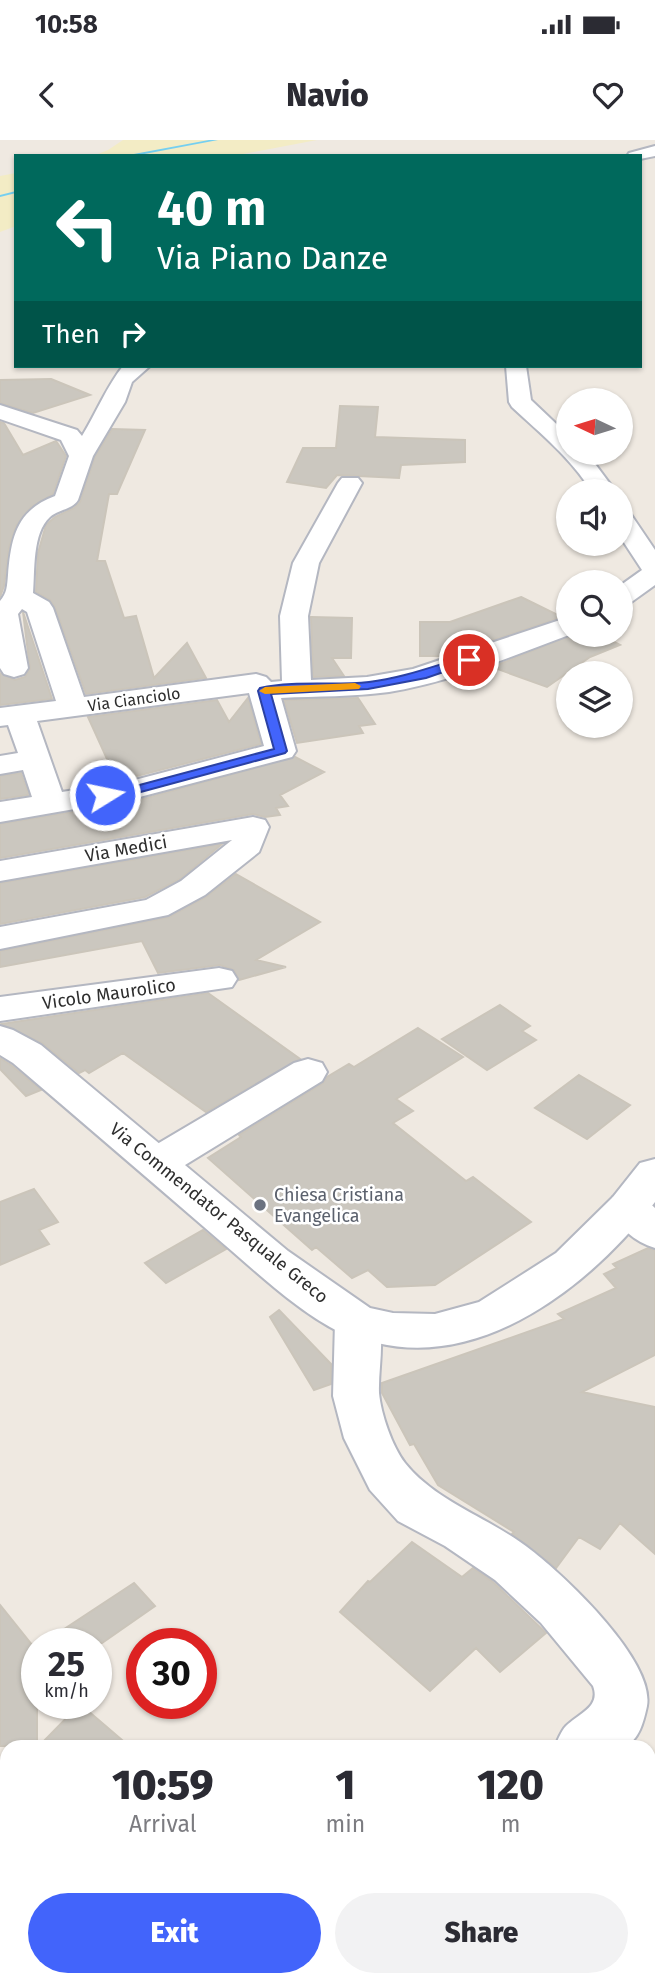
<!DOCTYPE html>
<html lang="en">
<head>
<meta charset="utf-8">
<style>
  body { margin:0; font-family:"Fira Sans",sans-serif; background:#f2f2f3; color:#2b2b33; height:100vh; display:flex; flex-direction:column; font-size:26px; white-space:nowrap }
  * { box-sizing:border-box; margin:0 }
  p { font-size:23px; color:#7c7c81 }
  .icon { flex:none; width:38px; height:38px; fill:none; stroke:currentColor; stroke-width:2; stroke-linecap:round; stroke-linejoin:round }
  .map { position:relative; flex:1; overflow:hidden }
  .side { position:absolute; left:0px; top:1600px; width:656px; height:247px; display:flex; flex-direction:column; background:#fff; border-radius:21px 21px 0 0; box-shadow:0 2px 5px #0004 }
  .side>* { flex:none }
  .guide { position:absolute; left:14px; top:14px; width:628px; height:214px; border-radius:0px; box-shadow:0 2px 5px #0004; background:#00695c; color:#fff; overflow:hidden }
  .needle { width:46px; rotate:274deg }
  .tools { position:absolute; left:556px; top:248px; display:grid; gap:14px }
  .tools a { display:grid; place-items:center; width:77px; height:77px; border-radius:50%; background:#fff; box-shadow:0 2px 5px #0004; font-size:35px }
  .speed { position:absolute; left:21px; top:1488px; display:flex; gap:14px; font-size:35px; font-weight:700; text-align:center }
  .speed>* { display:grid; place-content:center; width:91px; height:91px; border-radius:50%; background:#fff; box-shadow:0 2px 5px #0004; line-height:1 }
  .speed small { font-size:18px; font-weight:400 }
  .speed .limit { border:10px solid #d22; background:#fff; color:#111 }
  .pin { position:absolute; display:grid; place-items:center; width:60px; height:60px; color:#fff; margin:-30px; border:4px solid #fff; border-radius:50%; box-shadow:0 2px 7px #0007 }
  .me { position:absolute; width:77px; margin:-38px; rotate:80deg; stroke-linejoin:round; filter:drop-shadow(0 0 5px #0008) }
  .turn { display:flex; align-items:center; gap:24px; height:147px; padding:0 28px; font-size:32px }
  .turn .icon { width:91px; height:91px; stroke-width:2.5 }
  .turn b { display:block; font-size:49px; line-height:60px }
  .then { display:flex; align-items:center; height:66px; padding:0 28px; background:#0003; gap:14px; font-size:26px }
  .eta { display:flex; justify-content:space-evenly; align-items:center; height:119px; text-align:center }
  .eta b { font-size:42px; font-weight:800; line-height:49px }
  .button { display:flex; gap:14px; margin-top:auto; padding:14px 28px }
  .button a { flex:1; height:80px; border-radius:42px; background:#4264fb; color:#fff; font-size:28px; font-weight:800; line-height:80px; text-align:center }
  .button a+a { background:#f2f2f3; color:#2b2b33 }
  .status { display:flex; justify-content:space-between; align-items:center; height:49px; padding:0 35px; background:#fff; direction:ltr }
  .status svg { height:19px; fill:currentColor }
  header { display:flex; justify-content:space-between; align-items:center; height:91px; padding:0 28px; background:#fff; font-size:32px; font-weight:800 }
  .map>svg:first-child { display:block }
</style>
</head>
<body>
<div class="status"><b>10:58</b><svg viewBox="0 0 49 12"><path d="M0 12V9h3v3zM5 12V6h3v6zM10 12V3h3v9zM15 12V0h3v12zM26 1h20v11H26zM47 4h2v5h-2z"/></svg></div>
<header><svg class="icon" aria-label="back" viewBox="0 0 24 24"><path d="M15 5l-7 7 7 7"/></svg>Navio<svg class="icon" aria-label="heart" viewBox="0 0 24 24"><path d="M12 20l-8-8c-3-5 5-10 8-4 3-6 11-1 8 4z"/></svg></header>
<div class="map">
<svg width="655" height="1846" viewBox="0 0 655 1846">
  <rect width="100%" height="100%" fill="#efe9e1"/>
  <path fill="#f3ecc5" d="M123,0H317L233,16H93L108,10Z
    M16,33V86L0,92V36Z"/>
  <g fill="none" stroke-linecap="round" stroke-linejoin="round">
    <path fill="#75cff0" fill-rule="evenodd" d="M209,0H218L134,16H123Z
      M16,51V53L0,57V55Z"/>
  </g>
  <path fill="#cbc7bf" stroke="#cbc5ba" stroke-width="2" d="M51,239L90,255L33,273L0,263V240Z
    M340,266L378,267L375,297L465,300V322L401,325L399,338L337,335L326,348L287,342L303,308H336Z
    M0,282L4,283L23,315L56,301L66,316L53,354L31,367L16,386L9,408L4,446L0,457Z
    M112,289L145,290L117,354H109L97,421H105L124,478L136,476L154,538L187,503L206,538L86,554L55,467L50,460L36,452L38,413L46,385L55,377L74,368L80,362L95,317Z
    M521,457L562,477L445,516H420V482H450Z
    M23,472L52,559L0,565V533L15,540L25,537L30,529Z
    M311,477L352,478L351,518H332L344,536L313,537Z
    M572,495H601L620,505L590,517L547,547L492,527Z
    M248,558L261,604L117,641L88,577L217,560L229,582Z
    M358,558L375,584L359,586L363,593L297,603L284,560Z
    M295,617L324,632L280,655L288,666L276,668L280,675L265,677L253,674L0,718V684L132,662Z
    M21,633L29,655L0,659V636Z
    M222,704L180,739L145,757L0,784V743Z
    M236,734L320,782L256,820L286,827L239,840L234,830L220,825L158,833L142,801L0,827V811L169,777L206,757Z
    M208,853L300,919L206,972L123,913L89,933L85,930L79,933L42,903L1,884Z
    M500,865L530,886L522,891L536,900L487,930L442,899Z
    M418,888L463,917L396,959L413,971L393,983L466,1041L473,1037L531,1082L435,1145L387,1147L368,1130L352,1138L316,1107L312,1110L208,1018L241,997L239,995L323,943L327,937L349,924L354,927Z
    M0,918L11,925L41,950L26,956L0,929Z
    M579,935L630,965L587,999L535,968Z
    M34,1049L58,1082L39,1090L49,1104L0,1125V1062Z
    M203,1090L226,1109L166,1143L145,1123Z
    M648,1108L655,1110V1215L582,1252L655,1267V1414L620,1383L600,1409L579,1397L556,1428L512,1394L514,1392L438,1345L414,1304L410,1305L382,1253V1243L564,1179L558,1174L616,1148L604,1134L617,1128L613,1124Z
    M279,1170L331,1224V1244L314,1250L270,1177Z
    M412,1402L462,1437L473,1428L493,1442L546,1493L500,1532L476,1508L430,1551L340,1472L368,1441L370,1442Z
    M134,1443L155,1466L102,1503H43Z
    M0,1465L37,1511V1606H0Z
    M80,1564L129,1606H39Z"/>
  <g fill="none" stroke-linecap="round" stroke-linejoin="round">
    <defs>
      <path id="street" d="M655,6V16L640,19V16H627L629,13Z
        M123,226H150L132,242L125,262L93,316L78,360C72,370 59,369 50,377C32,393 35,431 33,453L49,462L53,468L84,557L256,534L266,537L271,542L282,541L280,476L293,423L338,343L342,338H358L362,343L319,423L308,476L311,540L367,537L413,529L569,477V495C510,517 451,542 389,552C353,557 317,556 281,558L296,611L292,617L132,659L0,682V662L32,657L23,630L0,634V616L18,613L8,585L0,586V568L56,561L27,472L22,469L18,474L28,528L24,534L14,537L4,534L0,528V461C7,453 7,446 8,435C11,397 17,370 55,356L69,316L61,300L0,279V265L77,290L82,296C96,273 107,246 123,226ZM249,553L264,606L131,641L62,652L37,581Z
        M506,226H526L531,260L569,296V313H587L616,352H592C571,318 541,294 512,267L509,262Z
        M621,371L630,373L655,410V445L630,463L621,465V445L642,430L621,398Z
        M253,677L265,680L269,687L259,712L205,755L168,775L0,809V787L146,760L181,741L232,700L0,741V721Z
        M219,828L232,831L237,839L232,847L0,881V857Z
        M308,919L322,923L327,932L322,941L172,1033L157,1037L142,1033L136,1023L142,1013L294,923Z
        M628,1052L643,1057L655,1068V1108C634,1102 618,1086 607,1067L613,1057Z
        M358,1165L374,1170C387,1194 378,1226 379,1253C381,1274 392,1306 405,1323C437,1363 491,1378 531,1410C566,1437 655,1521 647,1566C644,1580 639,1601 625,1606C613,1610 570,1606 555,1606C558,1600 561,1591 566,1586C579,1573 601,1567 593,1546L541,1483L495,1440L445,1406L398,1381L370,1350L344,1298L333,1256L335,1182L342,1170Z
        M248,1839H316L313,1846H245Z"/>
      <path id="secondary" d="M0,886L13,890L41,905L288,1111L370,1168L393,1173L435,1174L479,1162L556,1113L613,1057L640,1023L655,1019V1062C592,1143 486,1229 377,1203C365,1201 352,1199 341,1193C296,1171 249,1125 211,1093C145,1036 79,979 13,923L0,915Z"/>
    </defs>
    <use href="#street" stroke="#b4b7c1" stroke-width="4"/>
    <use href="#secondary" stroke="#b4b7c1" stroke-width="4"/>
    <use href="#street" fill="#fff" fill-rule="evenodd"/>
    <use href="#secondary" fill="#fff" fill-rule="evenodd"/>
  </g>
  <path fill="#4264fb" stroke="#2b41a3" stroke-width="2" d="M469,516L475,520L473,522L426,538L368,549L271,554L287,611L285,613L137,653L105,659L98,655L100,652L132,647L274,609L258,551L260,548C296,540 333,546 369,542C404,538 436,525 469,516Z"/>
  <path fill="#f59e0b" d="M355,543L361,546L359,549L265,554L259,551L265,547Z"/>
  <circle fill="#6b7280" stroke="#fff" stroke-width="2.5" cx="260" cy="1065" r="7"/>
  <g text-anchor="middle" stroke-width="5" stroke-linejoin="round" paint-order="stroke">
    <g font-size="16" fill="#2e2e2e" stroke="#fff">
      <text transform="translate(134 559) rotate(-8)" y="6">Via Cianciolo</text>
    </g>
    <g font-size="18" fill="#2e2e2e" stroke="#fff">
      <text transform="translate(126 709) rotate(-10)" y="6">Via Medici</text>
      <text transform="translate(109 854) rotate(-8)" y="6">Vicolo Maurolico</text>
      <text transform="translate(219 1073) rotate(39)" y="6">Via Commendator Pasquale Greco</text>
    </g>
    <g font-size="18" fill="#5b616d" stroke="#fff" text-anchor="start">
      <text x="274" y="1061">Chiesa Cristiana<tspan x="274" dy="21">Evangelica</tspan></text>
    </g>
  </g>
</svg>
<div class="tools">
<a><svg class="needle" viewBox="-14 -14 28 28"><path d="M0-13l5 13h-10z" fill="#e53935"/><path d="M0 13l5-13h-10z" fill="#7c7c81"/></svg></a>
<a><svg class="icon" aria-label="sound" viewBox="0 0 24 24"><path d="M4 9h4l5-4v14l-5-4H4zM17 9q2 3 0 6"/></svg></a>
<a><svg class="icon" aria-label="search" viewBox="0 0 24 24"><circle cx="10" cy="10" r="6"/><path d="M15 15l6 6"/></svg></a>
<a><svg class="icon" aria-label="layers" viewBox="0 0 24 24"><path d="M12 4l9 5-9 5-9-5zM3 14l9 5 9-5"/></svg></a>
</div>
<div class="speed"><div>25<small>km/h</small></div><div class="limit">30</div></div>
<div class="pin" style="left:469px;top:520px;background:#d93025"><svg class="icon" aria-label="arrive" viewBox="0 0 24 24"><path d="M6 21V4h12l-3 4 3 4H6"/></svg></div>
<svg class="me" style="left:105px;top:655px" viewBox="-20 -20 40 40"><circle r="17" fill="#4264fb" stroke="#fff" stroke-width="3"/><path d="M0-11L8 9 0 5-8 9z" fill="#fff"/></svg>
<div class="guide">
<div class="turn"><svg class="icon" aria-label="left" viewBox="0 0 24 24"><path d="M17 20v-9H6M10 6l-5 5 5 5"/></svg><div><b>40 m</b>Via Piano Danze</div></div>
<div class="then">Then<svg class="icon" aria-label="right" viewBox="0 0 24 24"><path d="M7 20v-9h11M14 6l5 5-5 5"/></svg></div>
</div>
<section class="side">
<div class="eta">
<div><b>10:59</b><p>Arrival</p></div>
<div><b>1</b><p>min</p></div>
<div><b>120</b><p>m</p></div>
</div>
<div class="button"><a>Exit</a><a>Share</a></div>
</section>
</div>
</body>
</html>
